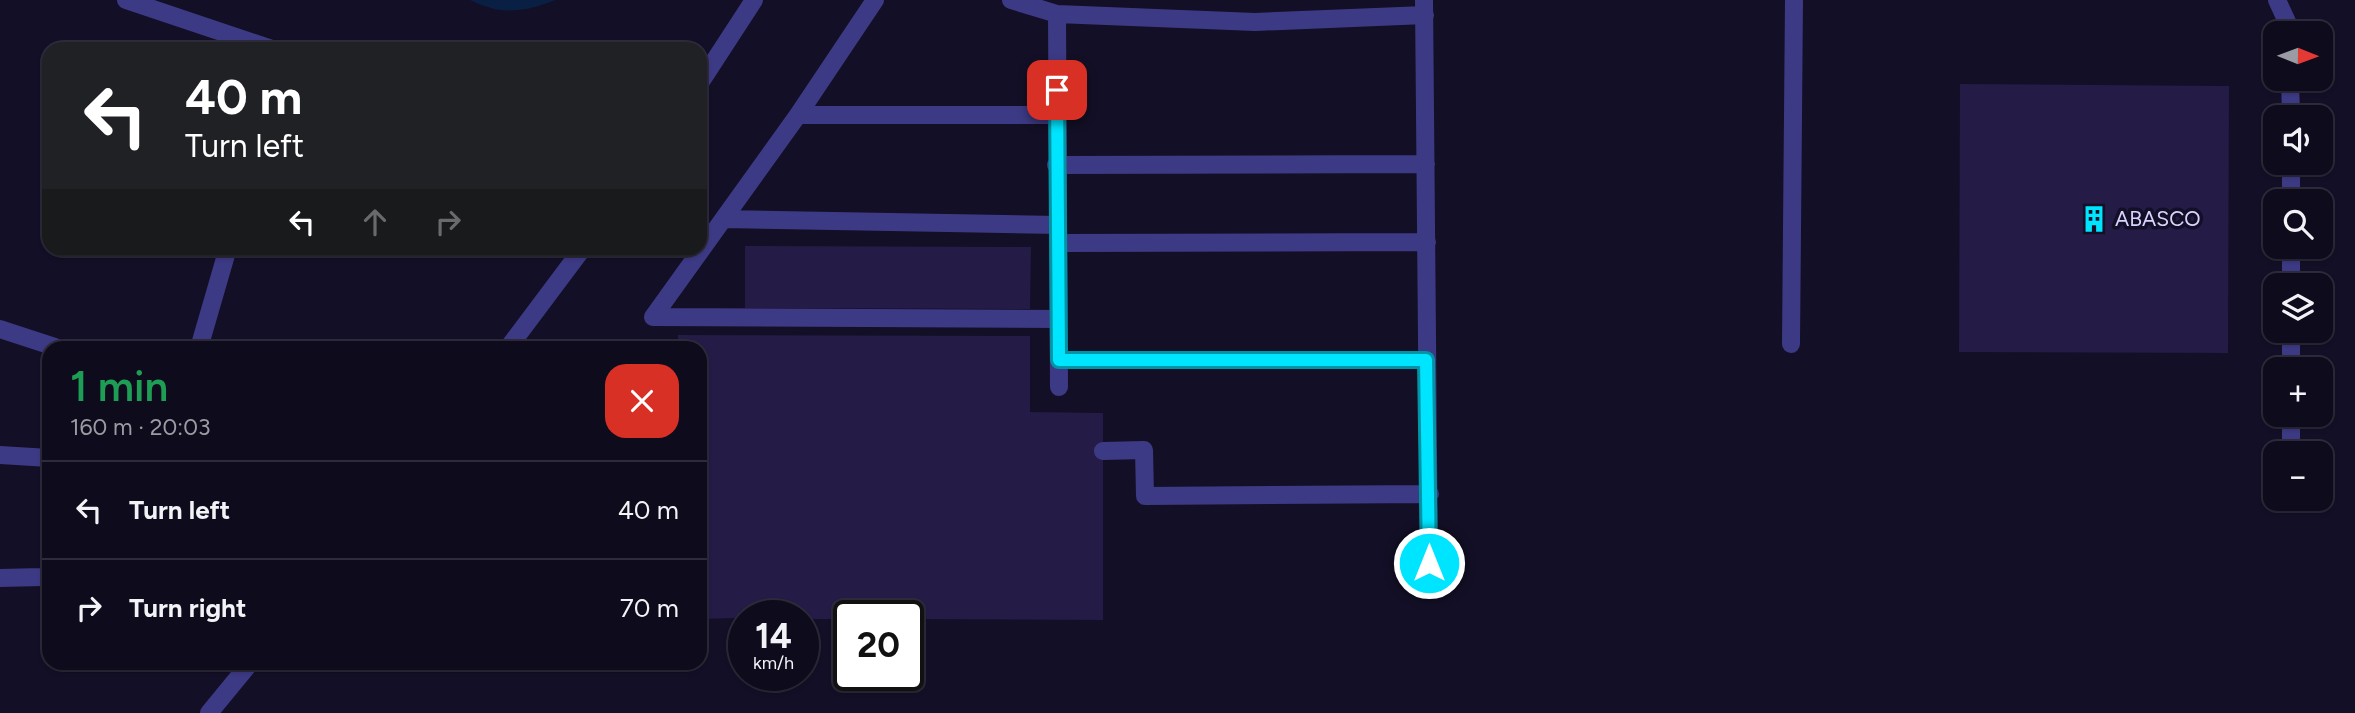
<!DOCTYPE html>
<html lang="en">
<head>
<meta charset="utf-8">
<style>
  body { margin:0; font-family:Figtree,sans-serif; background:#1c1929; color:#f1f3f6; height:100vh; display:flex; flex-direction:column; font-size:26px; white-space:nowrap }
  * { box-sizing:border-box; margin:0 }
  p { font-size:23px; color:#9b9ba3 }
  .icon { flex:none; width:38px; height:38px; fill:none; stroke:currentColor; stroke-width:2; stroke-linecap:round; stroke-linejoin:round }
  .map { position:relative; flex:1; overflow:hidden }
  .panel { position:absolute; left:42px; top:341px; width:665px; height:329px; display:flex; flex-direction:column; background:#0e0b1c; border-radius:21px; box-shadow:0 2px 5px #0004,0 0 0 2px #2e2b3b }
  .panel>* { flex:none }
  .hud { position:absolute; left:42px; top:42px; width:665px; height:214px; border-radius:21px; box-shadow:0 2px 5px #0004,0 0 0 2px #2e2b3b; background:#202124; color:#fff; overflow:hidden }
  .needle { width:46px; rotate:91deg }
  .buttons { position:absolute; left:2263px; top:21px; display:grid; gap:14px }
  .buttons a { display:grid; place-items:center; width:70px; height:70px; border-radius:14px; background:#0e0b1c; box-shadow:0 2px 5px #0004,0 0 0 2px #2e2b3b; font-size:35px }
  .speed { position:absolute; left:728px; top:600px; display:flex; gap:14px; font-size:35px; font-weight:700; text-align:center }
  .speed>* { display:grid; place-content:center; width:91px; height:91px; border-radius:50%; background:#0e0b1c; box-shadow:0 2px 5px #0004,0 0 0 2px #2e2b3b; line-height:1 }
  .speed small { font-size:18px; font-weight:400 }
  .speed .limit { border:4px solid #111; border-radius:10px; background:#fff; color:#111 }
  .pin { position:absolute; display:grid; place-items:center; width:60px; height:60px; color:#fff; margin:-30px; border-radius:14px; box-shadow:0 4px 10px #0006 }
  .me { position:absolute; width:77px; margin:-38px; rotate:0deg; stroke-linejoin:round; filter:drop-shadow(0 0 5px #0008) }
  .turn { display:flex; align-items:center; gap:24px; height:147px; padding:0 28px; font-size:32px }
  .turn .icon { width:91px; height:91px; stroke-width:2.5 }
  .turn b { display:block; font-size:49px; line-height:60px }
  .lanes { display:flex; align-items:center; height:66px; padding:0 28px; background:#0003; justify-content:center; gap:35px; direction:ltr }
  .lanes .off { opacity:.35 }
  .round { display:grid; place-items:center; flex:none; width:74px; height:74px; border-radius:21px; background:#1c1929 }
  .headline { display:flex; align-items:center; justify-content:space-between; height:119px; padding:0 28px }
  h1 { font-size:42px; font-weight:600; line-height:52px; color:#1e9e55 }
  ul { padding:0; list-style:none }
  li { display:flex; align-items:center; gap:21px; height:98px; padding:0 28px; border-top:2px solid #2e2b3b }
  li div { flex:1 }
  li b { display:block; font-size:26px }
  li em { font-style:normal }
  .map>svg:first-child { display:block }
</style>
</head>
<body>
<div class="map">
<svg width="2355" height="713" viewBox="0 0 2355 713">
  <rect width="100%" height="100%" fill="#130f26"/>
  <path fill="#0a1f44" d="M470,0H556C524,12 502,16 470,0Z"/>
  <path fill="#241b47" d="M1960,84L2229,86L2228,353L1959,352Z
    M745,246L1031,247L1030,309L745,308Z
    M678,335L1030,336V412L1103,413V620L908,619V616H849V619H803V616L700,619V348H678Z"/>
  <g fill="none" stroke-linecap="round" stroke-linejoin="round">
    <path stroke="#3d3a85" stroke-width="18" d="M126,0L272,49
      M1011,0L1057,14L1255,22L1425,15
      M1424,0L1429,563
      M2277,0L2288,24L2289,33
      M1057,14L1059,387
      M2290,79L2291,117
      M798,115H1057
      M2291,163V201
      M1056,165L1426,164
      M724,219L1058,225
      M1058,243L1427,242
      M2291,247V285
      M653,317L1058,319
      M653,317L798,115L875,0
      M0,329L58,348
      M2291,331V369
      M1791,344L1794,0
      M199,348L228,248
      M1059,360H1426
      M2291,415V453
      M1103,451L1144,450L1145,496L1430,494
      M0,455L49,458
      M0,578L42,577L49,574"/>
    <path stroke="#3d3a85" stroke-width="18" d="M700,83L754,0
      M508,348L583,248
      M209,713L250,663"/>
  </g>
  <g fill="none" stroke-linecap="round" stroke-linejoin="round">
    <defs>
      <path id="route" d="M1057,90L1059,360H1426L1429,563"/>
    </defs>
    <use href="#route" stroke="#0095a6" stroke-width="18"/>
    <use href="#route" stroke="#00e5ff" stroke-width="12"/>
  </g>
  <defs>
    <symbol id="building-bare" viewBox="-9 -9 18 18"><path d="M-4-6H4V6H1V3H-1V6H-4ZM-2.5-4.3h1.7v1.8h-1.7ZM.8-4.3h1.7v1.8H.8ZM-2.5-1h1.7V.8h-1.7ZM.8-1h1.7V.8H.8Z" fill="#00e5ff" stroke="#130f26" stroke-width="2.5" paint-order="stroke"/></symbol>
  </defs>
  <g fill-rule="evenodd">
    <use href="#building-bare" x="2075" y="200" width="38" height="38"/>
  </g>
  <g text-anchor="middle" stroke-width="7" stroke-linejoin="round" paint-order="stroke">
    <g font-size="21" fill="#d9d4ff" stroke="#130f26" text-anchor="start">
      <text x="2115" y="226">ABASCO</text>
    </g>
  </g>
</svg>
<div class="buttons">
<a><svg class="needle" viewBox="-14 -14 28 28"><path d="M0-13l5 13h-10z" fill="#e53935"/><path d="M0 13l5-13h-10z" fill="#9b9ba3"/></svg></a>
<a><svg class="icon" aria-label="sound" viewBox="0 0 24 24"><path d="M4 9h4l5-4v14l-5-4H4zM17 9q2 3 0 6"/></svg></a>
<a><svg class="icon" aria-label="search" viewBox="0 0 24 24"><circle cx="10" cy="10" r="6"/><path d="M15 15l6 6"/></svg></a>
<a><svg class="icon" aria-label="layers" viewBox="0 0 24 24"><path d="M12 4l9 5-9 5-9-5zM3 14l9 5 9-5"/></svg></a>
<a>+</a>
<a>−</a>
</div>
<div class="speed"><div>14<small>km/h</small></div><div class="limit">20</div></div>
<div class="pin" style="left:1057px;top:90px;background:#d93025"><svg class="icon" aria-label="arrive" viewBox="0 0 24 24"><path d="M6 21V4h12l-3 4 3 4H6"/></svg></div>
<svg class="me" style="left:1429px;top:563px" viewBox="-20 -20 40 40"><circle r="17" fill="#00e5ff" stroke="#fff" stroke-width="3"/><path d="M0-11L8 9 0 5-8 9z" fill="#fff"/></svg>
<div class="hud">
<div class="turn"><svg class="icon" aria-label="left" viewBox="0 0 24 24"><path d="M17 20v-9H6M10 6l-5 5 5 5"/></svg><div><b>40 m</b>Turn left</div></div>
<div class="lanes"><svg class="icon" aria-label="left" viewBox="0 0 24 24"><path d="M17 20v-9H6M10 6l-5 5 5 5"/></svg><svg class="icon off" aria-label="ahead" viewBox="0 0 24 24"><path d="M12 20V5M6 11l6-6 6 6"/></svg><svg class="icon off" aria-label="right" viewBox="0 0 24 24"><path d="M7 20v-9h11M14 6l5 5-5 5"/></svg></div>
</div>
<section class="panel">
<div class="headline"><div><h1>1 min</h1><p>160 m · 20:03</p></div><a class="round" style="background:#d93025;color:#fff"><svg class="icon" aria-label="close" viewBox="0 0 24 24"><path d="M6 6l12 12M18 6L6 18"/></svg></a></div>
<ul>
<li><svg class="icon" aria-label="left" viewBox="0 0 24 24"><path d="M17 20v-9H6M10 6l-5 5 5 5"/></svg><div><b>Turn left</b></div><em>40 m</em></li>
<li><svg class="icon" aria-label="right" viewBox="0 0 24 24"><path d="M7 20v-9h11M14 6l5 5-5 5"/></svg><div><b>Turn right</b></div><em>70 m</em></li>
</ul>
</section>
</div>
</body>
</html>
